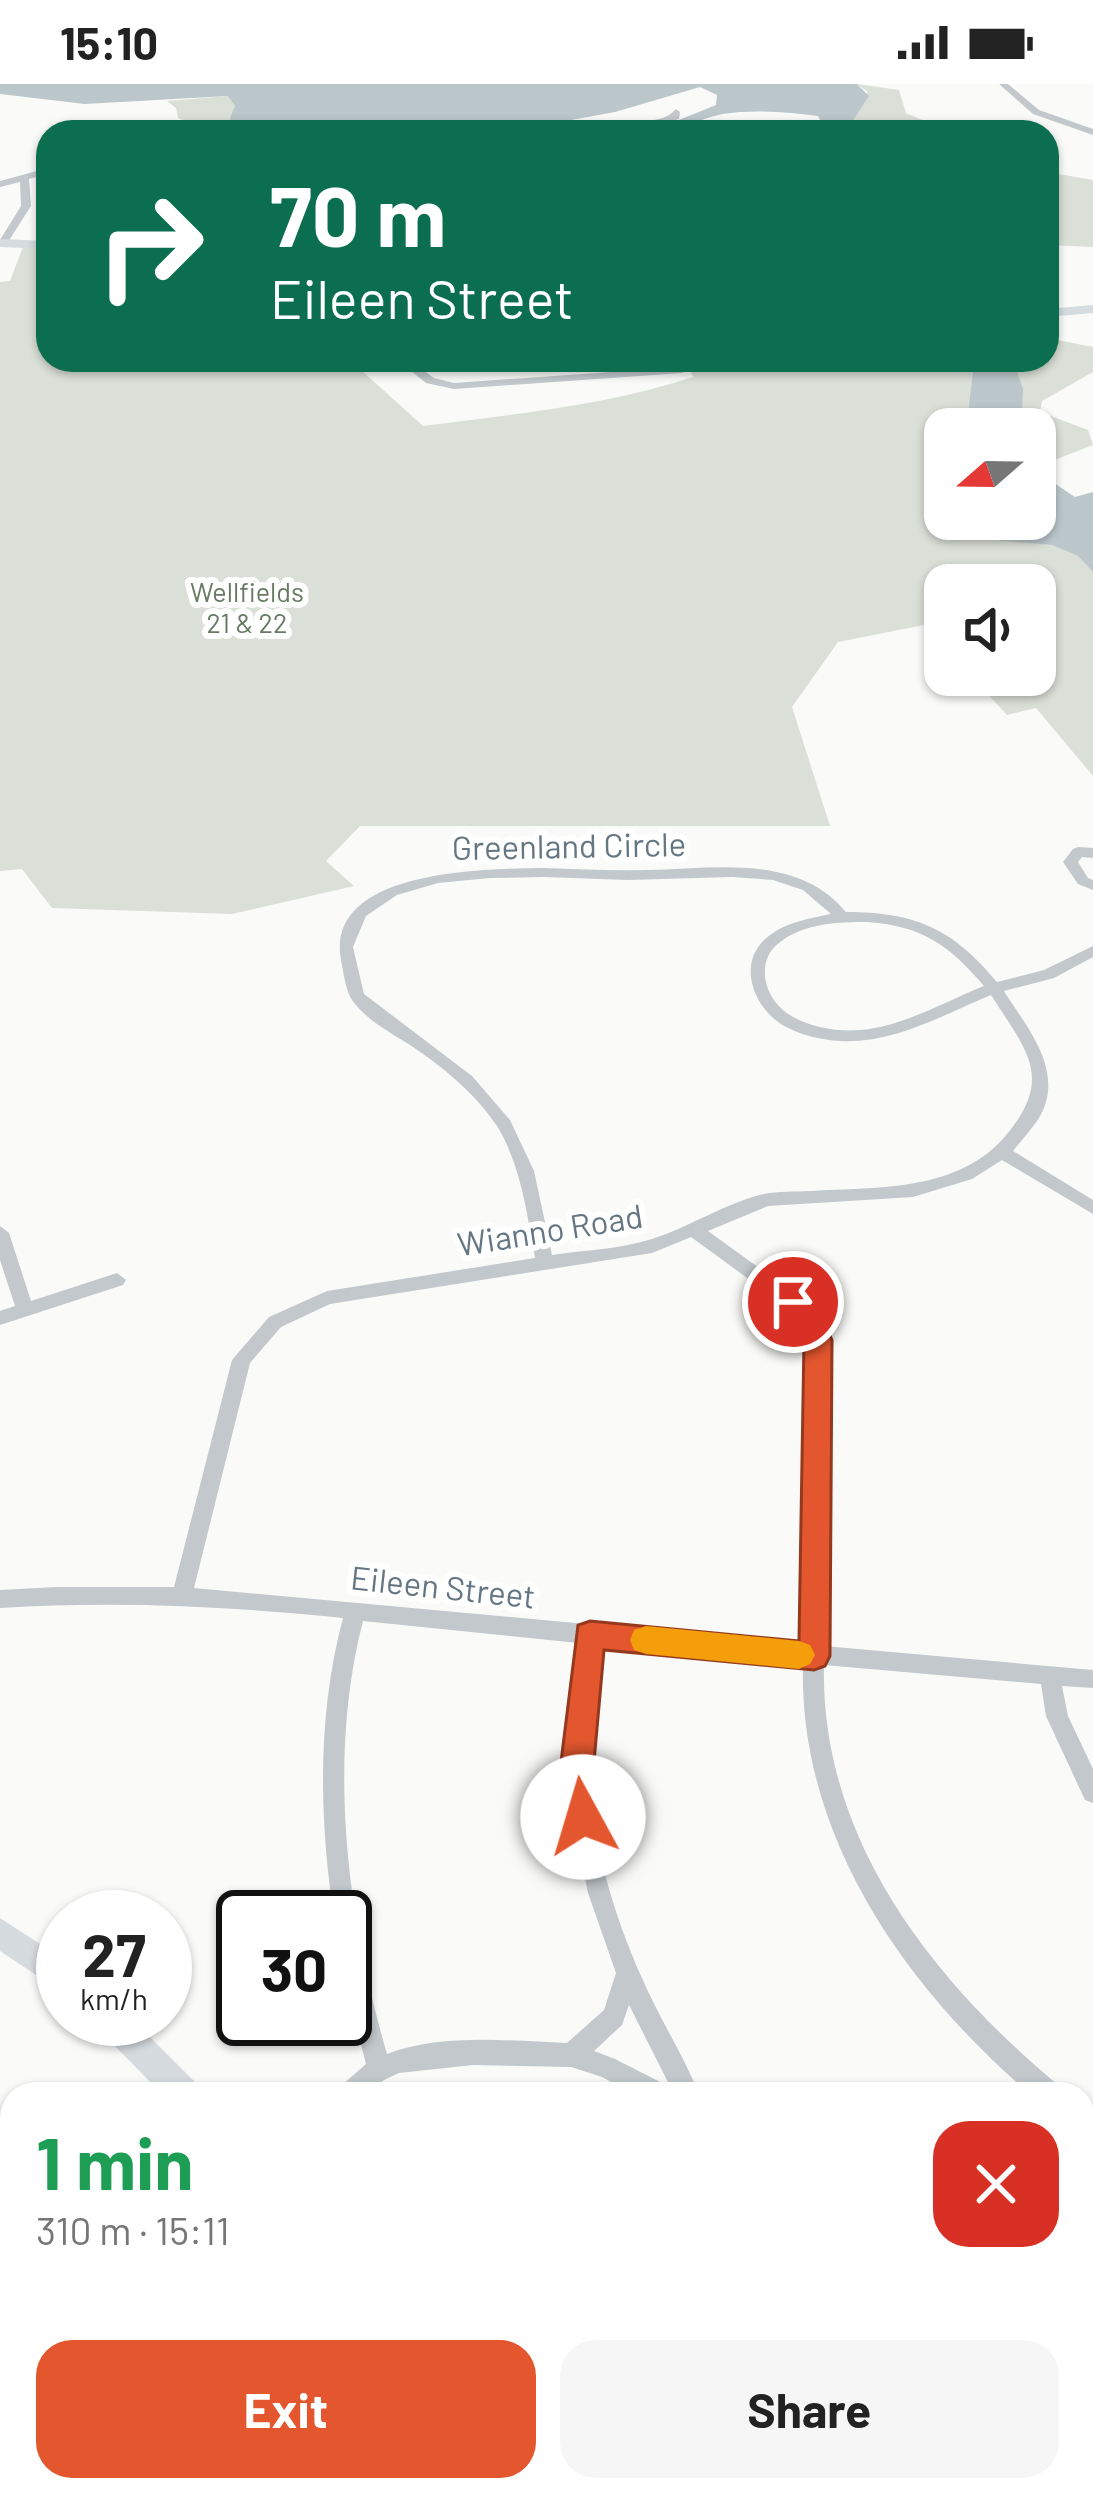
<!DOCTYPE html>
<html lang="en">
<head>
<meta charset="utf-8">
<style>
  body { margin:0; font-family:Barlow,sans-serif; background:#f6f6f6; color:#222; height:100vh; display:flex; flex-direction:column; font-size:45px; white-space:nowrap }
  * { box-sizing:border-box; margin:0 }
  p { font-size:39px; color:#767676 }
  .icon { flex:none; width:66px; height:66px; fill:none; stroke:currentColor; stroke-width:2; stroke-linecap:round; stroke-linejoin:round }
  .map { position:relative; flex:1; overflow:hidden }
  .details { position:absolute; left:0px; top:1998px; width:1095px; height:420px; display:flex; flex-direction:column; background:#fff; border-radius:36px 36px 0 0; box-shadow:0 3px 9px #0004 }
  .details>* { flex:none }
  .top-card { position:absolute; left:36px; top:36px; width:1023px; height:252px; border-radius:36px; box-shadow:0 3px 9px #0004; background:#0b6e4f; color:#fff; overflow:hidden }
  .needle { width:78px; rotate:250deg }
  .buttons { position:absolute; left:924px; top:324px; display:grid; gap:24px }
  .buttons a { display:grid; place-items:center; width:132px; height:132px; border-radius:24px; background:#fff; box-shadow:0 3px 9px #0004; font-size:60px }
  .speed { position:absolute; left:36px; top:1806px; display:flex; gap:24px; font-size:60px; font-weight:700; text-align:center }
  .speed>* { display:grid; place-content:center; width:156px; height:156px; border-radius:50%; background:#fff; box-shadow:0 3px 9px #0004; line-height:1 }
  .speed small { font-size:30px; font-weight:400 }
  .speed .limit { border:6px solid #111; border-radius:18px; background:#fff; color:#111 }
  .pin { position:absolute; display:grid; place-items:center; width:102px; height:102px; color:#fff; margin:-51px; border:6px solid #fff; border-radius:50%; box-shadow:0 3px 12px #0007 }
  .me { position:absolute; width:132px; margin:-66px; rotate:354deg; stroke-linejoin:round; filter:drop-shadow(0 0 9px #0008) }
  .turn { display:flex; align-items:center; gap:42px; height:252px; padding:0 36px; font-size:54px }
  .turn .icon { width:156px; height:156px; stroke-width:2.5 }
  .turn b { display:block; font-size:84px; line-height:102px }
  .round { display:grid; place-items:center; flex:none; width:126px; height:126px; border-radius:36px; background:#f6f6f6 }
  .headline { display:flex; align-items:center; justify-content:space-between; height:204px; padding:0 36px }
  h1 { font-size:72px; font-weight:700; line-height:90px; color:#1e9e55 }
  .cta { display:flex; gap:24px; margin-top:auto; padding:24px 36px }
  .cta a { flex:1; height:138px; border-radius:36px; background:#e4572e; color:#fff; font-size:48px; font-weight:700; line-height:138px; text-align:center }
  .cta a+a { background:#f6f6f6; color:#222 }
  .status { display:flex; justify-content:space-between; align-items:center; height:84px; padding:0 60px; background:#fff; direction:ltr }
  .status svg { height:33px; fill:currentColor }
  .map>svg:first-child { display:block }
</style>
</head>
<body>
<div class="status"><b>15:10</b><svg viewBox="0 0 49 12"><path d="M0 12V9h3v3zM5 12V6h3v6zM10 12V3h3v9zM15 12V0h3v12zM26 1h20v11H26zM47 4h2v5h-2z"/></svg></div>
<div class="map">
<svg width="1093" height="2418" viewBox="0 0 1093 2418">
  <rect width="100%" height="100%" fill="#fafaf8"/>
  <path fill="#dadfd7" d="M857,0L899,6L906,29L936,42L937,48H878L852,38L868,8Z
    M229,12L235,22L232,48H216L178,34L176,24L167,17Z
    M1047,88L1093,96V163L1047,161Z
    M23,163L48,166V276H350L423,342C515,330 605,322 693,293L687,276H958L973,287L967,337L972,345H945V435H1008L995,455L1052,461L1078,472L1093,488V692L1036,624L1007,631L970,591H1035V501H945V563L924,541L838,558L792,623L830,742H360L326,777L354,802L232,830L52,824L22,785L0,787V198L10,197Z
    M1047,254L1093,263V288L1042,317L1040,328L1088,346L1093,361L1042,381L1035,374V345H1021L1022,322L1013,276H1047Z"/>
  <path fill="#bbc7cb" d="M0,0H857L869,12L852,38L878,48H827L818,32C790,28 752,25 723,30C697,35 677,48 649,48L716,21L717,11L700,3L615,28L516,46L232,48L230,34L235,22L228,12L85,20L0,10Z
    M958,276H1013L1023,305L1021,345H972L967,337L973,287Z
    M1035,374L1057,401L1075,413L1093,408V488L1078,472L1052,461L994,456L1008,435H1035Z"/>
  <g fill="none" stroke-linecap="round" stroke-linejoin="round">
    <path fill="#c3c8cc" fill-rule="evenodd" d="M999,0H1008L1039,26L1093,45V51L1033,30Z
      M676,25L680,28L679,35L653,42L581,48C608,33 659,46 676,25Z
      M48,84V90L29,95L31,122L6,161H0V156L21,122L20,98L0,103V97Z
      M397,276H409L434,294L454,299L682,283L687,286L682,289L454,305L426,299Z
      M1078,763L1093,764V774L1082,773L1078,778L1088,794L1093,796V806L1078,800L1063,778L1073,765Z
      M544,784C578,785 612,787 646,786C714,785 797,769 846,828C916,828 953,845 997,898L1044,886L1093,862V873L1054,894L1004,907C1028,945 1068,990 1037,1037C1030,1047 1021,1057 1013,1067L1093,1116V1130L1002,1076L972,1095L913,1113L768,1122L708,1147L799,1213L825,1245L829,1312L824,1562L1093,1586V1604L1062,1602L1068,1632L1093,1685V1719L1085,1716L1046,1632L1041,1600L824,1581C820,1754 931,1895 1058,2001L1061,2010H1030C904,1902 798,1751 803,1579L598,1561C594,1594 588,1628 588,1662C587,1740 610,1823 642,1894C659,1934 683,1970 699,2010H674L629,1921L622,1941L594,1967L615,1975L666,2001L669,2010H633L602,1993L571,1983L473,1981L399,1989L384,1996L368,2010H339L342,2001L366,1980L345,1898V1833H334C319,1734 317,1631 343,1534C228,1522 115,1517 0,1524V1506L56,1503H174L232,1276L269,1233L327,1207L535,1174C527,1130 521,1081 497,1042C475,1009 443,983 410,961C391,949 365,935 352,916C346,907 344,892 342,881C319,785 484,785 544,784ZM544,793L628,796L732,793L773,796L803,806L831,830C811,834 787,838 770,851C735,876 752,925 786,943C801,951 822,956 840,957C893,960 943,931 991,911C1025,965 1055,992 1007,1050C960,1108 878,1103 810,1107C795,1108 778,1107 764,1110C725,1119 690,1143 652,1155C621,1165 585,1166 552,1171L534,1087L510,1036L472,992L364,910L353,863L366,832L397,811L438,799L490,794ZM868,838C922,842 949,861 984,902C944,918 904,942 861,946C824,949 770,937 765,892C764,879 768,867 779,859C803,839 839,838 868,838ZM691,1153L787,1223L807,1247L811,1312L803,1560L194,1504L250,1279L281,1243L330,1220L652,1169ZM363,1537L578,1559L567,1648L570,1723L588,1809L616,1889L604,1926L567,1959C508,1957 443,1949 387,1970C347,1833 327,1676 363,1537Z
      M0,1142L9,1149L31,1217L117,1189L126,1196L123,1201L0,1241V1227L15,1222L0,1176Z
      M1083,2025L1093,2029V2057L1083,2053Z
      M12,2254V2286L0,2293V2261Z
      M12,2307V2340L0,2346V2313Z
      M0,2362L12,2369V2404L0,2397Z
      M1083,2366L1093,2369V2397L1083,2394Z
      M12,2406H45L51,2418H18Z"/>
    <path fill="#d6dbdf" fill-rule="evenodd" d="M0,155L48,157V165L0,163Z
      M1093,221V229L1047,233V225Z
      M0,1834L63,1875V1909L0,1867Z
      M94,1935H132L196,1999L201,2010H162L99,1946Z
      M554,2406H597L602,2418H559Z"/>
  </g>
  <path fill="#e4572e" stroke="#94391e" stroke-width="3" d="M793,1207L818,1225L832,1256L830,1572L825,1582L814,1586L604,1566L594,1678L600,1733L595,1744L583,1749L571,1744L561,1678L578,1541L590,1537L799,1557L804,1256L779,1218Z"/>
  <path fill="#f59e0b" d="M646,1542L799,1557L810,1561L815,1571L810,1580L799,1585L646,1570L634,1566L630,1556L634,1546Z"/>
  <g text-anchor="middle" stroke-width="12" stroke-linejoin="round" paint-order="stroke">
    <g font-size="27" fill="#687a64" stroke="#fff">
      <text x="247" y="518">Wellfields<tspan x="247" dy="31">21 &amp; 22</tspan></text>
    </g>
    <g font-size="33" fill="#657683" stroke="#fff">
      <text transform="translate(569 762) rotate(-1)" y="12">Greenland Circle</text>
      <text transform="translate(550 1146) rotate(-9)" y="12">Wianno Road</text>
      <text transform="translate(443 1503) rotate(6)" y="12">Eileen Street</text>
    </g>
  </g>
</svg>
<div class="buttons">
<a><svg class="needle" viewBox="-14 -14 28 28"><path d="M0-13l5 13h-10z" fill="#e53935"/><path d="M0 13l5-13h-10z" fill="#767676"/></svg></a>
<a><svg class="icon" aria-label="sound" viewBox="0 0 24 24"><path d="M4 9h4l5-4v14l-5-4H4zM17 9q2 3 0 6"/></svg></a>
</div>
<div class="speed"><div>27<small>km/h</small></div><div class="limit">30</div></div>
<div class="pin" style="left:793px;top:1218px;background:#d93025"><svg class="icon" aria-label="arrive" viewBox="0 0 24 24"><path d="M6 21V4h12l-3 4 3 4H6"/></svg></div>
<svg class="me" style="left:583px;top:1733px" viewBox="-20 -20 40 40"><circle r="19" fill="#fff"/><path d="M0-13L10 11 0 6-10 11z" fill="#e4572e"/></svg>
<div class="top-card">
<div class="turn"><svg class="icon" aria-label="right" viewBox="0 0 24 24"><path d="M7 20v-9h11M14 6l5 5-5 5"/></svg><div><b>70 m</b>Eileen Street</div></div>
</div>
<section class="details">
<div class="headline"><div><h1>1 min</h1><p>310 m · 15:11</p></div><a class="round" style="background:#d93025;color:#fff"><svg class="icon" aria-label="close" viewBox="0 0 24 24"><path d="M6 6l12 12M18 6L6 18"/></svg></a></div>
<div class="cta"><a>Exit</a><a>Share</a></div>
</section>
</div>
</body>
</html>
